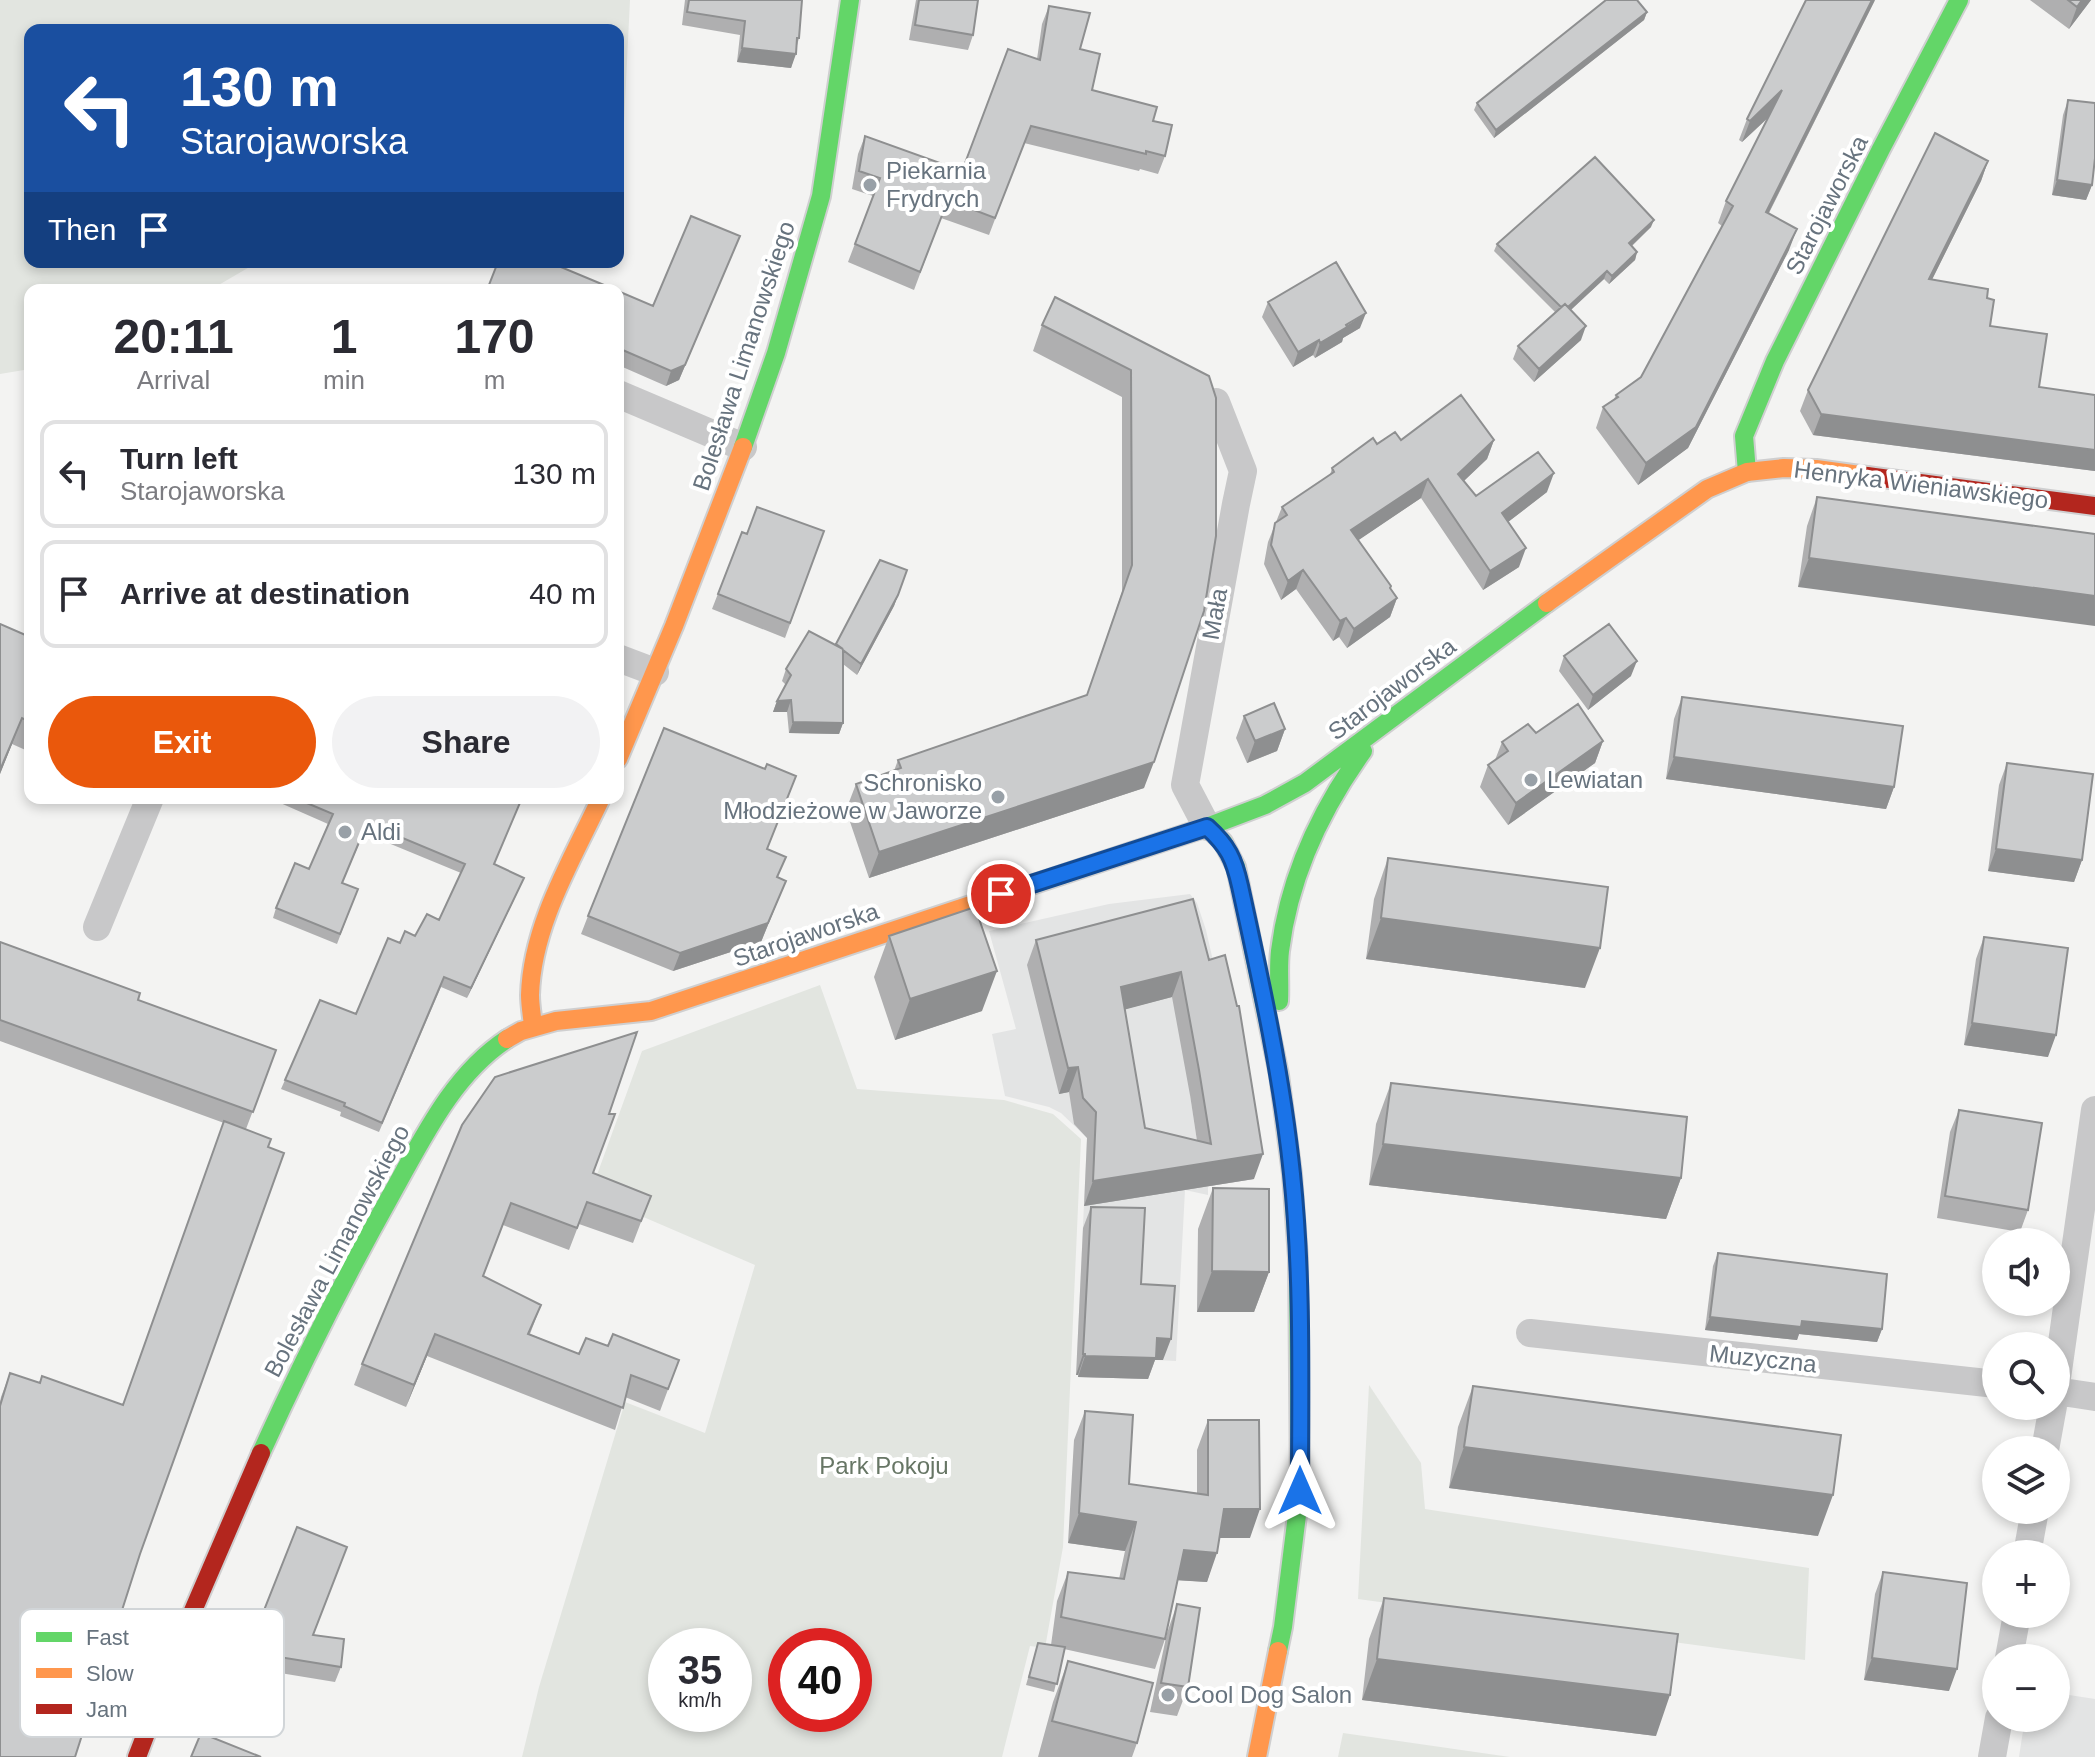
<!DOCTYPE html>
<html lang="en">
<head>
<meta charset="utf-8">
<style>
  body { margin:0; font-family:Arial,sans-serif; background:#f2f2f3; color:#2b2b33; height:100vh; display:flex; flex-direction:column; font-size:30px; white-space:nowrap }
  * { box-sizing:border-box; margin:0 }
  p { font-size:26px; color:#7c7c81 }
  .icon { flex:none; width:44px; height:44px; fill:none; stroke:currentColor; stroke-width:2; stroke-linecap:round; stroke-linejoin:round }
  .map { position:relative; flex:1; overflow:hidden }
  .sheet { position:absolute; left:24px; top:284px; width:600px; height:520px; display:flex; flex-direction:column; background:#fff; border-radius:16px; box-shadow:0 4px 12px #0003 }
  .sheet>* { flex:none }
  .hud { position:absolute; left:24px; top:24px; width:600px; height:244px; border-radius:16px; box-shadow:0 4px 12px #0003; background:#1a4fa0; color:#fff; overflow:hidden }
  .controls { position:absolute; left:1982px; top:1228px; display:grid; gap:16px }
  .controls a { display:grid; place-items:center; width:88px; height:88px; border-radius:50%; background:#fff; box-shadow:0 4px 12px #0003; font-size:40px }
  .speed { position:absolute; left:648px; top:1628px; display:flex; gap:16px; font-size:40px; font-weight:700; text-align:center }
  .speed>* { display:grid; place-content:center; width:104px; height:104px; border-radius:50%; background:#fff; box-shadow:0 4px 12px #0003; line-height:1 }
  .speed small { font-size:20px; font-weight:400 }
  .speed .limit { border:12px solid #d22; background:#fff; color:#111 }
  .pin { position:absolute; display:grid; place-items:center; width:68px; height:68px; color:#fff; margin:-34px; border:4px solid #fff; border-radius:50%; box-shadow:0 2px 8px #0007 }
  .me { position:absolute; width:88px; margin:-44px; rotate:0deg; stroke-linejoin:round; filter:drop-shadow(0 0 6px #0008) }
  .turn { display:flex; align-items:center; gap:28px; height:168px; padding:0 24px; font-size:36px }
  .turn .icon { width:104px; height:104px; stroke-width:2.5 }
  .turn b { display:block; font-size:56px; line-height:68px }
  .then { display:flex; align-items:center; height:76px; padding:0 24px; background:#0003; gap:16px; font-size:30px }
  .eta { display:flex; justify-content:space-evenly; align-items:center; height:136px; text-align:center }
  .eta b { font-size:48px; font-weight:800; line-height:56px }
  .primary-button { display:flex; gap:16px; margin-top:auto; padding:16px 24px }
  .primary-button a { flex:1; height:92px; border-radius:48px; background:#ea580c; color:#fff; font-size:32px; font-weight:800; line-height:92px; text-align:center }
  .primary-button a+a { background:#f2f2f3; color:#2b2b33 }
  ul { padding:0; list-style:none }
  li { display:flex; align-items:center; gap:24px; height:108px; margin:0 16px 12px; padding:0 8px; border:4px solid #e1e1e2; border-radius:16px }
  li div { flex:1 }
  li b { display:block; font-size:30px }
  li em { font-style:normal }
  .map>svg:first-child { display:block }
</style>
</head>
<body>
<div class="map">
<svg width="2095" height="1757" viewBox="0 0 2095 1757">
  <rect width="100%" height="100%" fill="#f3f3f2"/>
  <path fill="#e3e4e4" d="M1190,894L1197,903L1206,930L1229,1031L1190,1095L1204,1187H1208V1195L1185,1190L1176,1361L1077,1356L1087,1138L1061,1113L1049,1107L1005,1096L992,1034L1016,1029L989,931L1109,904Z
    M2056,1693L2095,1699V1757H2019L2025,1718H2056Z"/>
  <path fill="#e2e5e0" fill-rule="evenodd" d="M0,0H630L623,143H618V30H30V262H258L210,290H30V369L0,374Z
    M820,985L857,1089L1004,1100L1053,1114L1081,1139L1063,1547L1045,1648L1030,1646L1002,1757H522L539,1687L625,1402L705,1433L755,1265L590,1194L642,1051ZM666,1646H734V1714H666ZM786,1646H854V1714H786Z
    M1369,1385L1421,1463L1425,1509L1809,1568L1805,1660L1358,1599Z
    M1343,1733L1510,1757H1338Z"/>
  <g fill="none" stroke-linecap="round" stroke-linejoin="round">
    <defs>
      <path id="fast" d="M743,447L776,353L821,196L850,0
        M1747,472L1744,436L1775,361L1881,149L1959,0
        M1207,827L1223,842L1236,867L1279,1075L1292,1174L1298,1258L1300,1491L1283,1627L1278,1651
        M1025,887L1207,827L1265,805L1305,783L1547,603
        M1279,1001C1280,984 1278,968 1280,951C1289,877 1320,811 1363,751
        M261,1453C301,1365 344,1279 391,1195C422,1140 452,1075 507,1039"/>
      <path id="slow" d="M1547,603L1707,489L1747,472L1784,468L1816,469L1867,476
        M618,759L674,626L743,447
        M533,1026C532,1016 530,1005 530,995C532,925 572,860 601,798
        M507,1039L521,1031L556,1021L651,1011L1025,887
        M1257,1757L1278,1651"/>
      <path id="jam" d="M1867,476L2095,506
        M137,1757L192,1613L261,1453"/>
    </defs>
    <use href="#fast" stroke="#cfcfd0" stroke-width="22"/>
    <use href="#slow" stroke="#cfcfd0" stroke-width="22"/>
    <use href="#jam" stroke="#cfcfd0" stroke-width="22"/>
    <path stroke="#c8c8c9" stroke-width="28" d="M618,394L743,447
      M618,658L655,672
      M1207,827L1185,785L1236,504L1243,471L1216,402
      M97,927L150,798
      M1530,1333L1996,1384
      M2056,1385L2095,1110
      M2056,1391L2095,1397
      M2045,1450L2053,1406
      M2027,1554L2035,1510
      M2009,1658L2017,1614
      M1992,1757L1999,1718"/>
    <use href="#fast" stroke="#63d668" stroke-width="18"/>
    <use href="#slow" stroke="#ff974d" stroke-width="18"/>
    <use href="#jam" stroke="#b3261e" stroke-width="18"/>
  </g>
  <path fill="#afafb0" fill-rule="evenodd" d="M685,0H802L799,38L791,68L737,62L740,35L682,25Z
    M916,0H978L973,35L968,50L909,40Z
    M1875,0L1769,213L1789,250L1688,448L1638,485L1596,428L1603,407L1614,399L1616,395L1641,377L1722,226L1718,223L1726,201L1768,118L1742,142L1739,140L1747,119Z
    M2030,0H2091L2069,29Z
    M1049,6L1080,49L1092,90L1153,121L1165,156L1158,174L1140,169L1139,171L1024,143L989,235L941,218L914,290L848,262L873,196L852,189L858,154L865,136L962,171L1037,59L1042,24Z
    M1647,12L1644,20L1494,138L1474,110L1477,103Z
    M2068,100L2092,185L2086,200L2052,195L2063,115Z
    M1988,161L1981,181L1932,279L1987,298L1990,326L2039,387L2095,395V471L1813,435L1800,411L1808,390Z
    M1651,227L1632,246L1637,252L1635,260L1609,284L1604,279L1571,310L1581,340L1534,382L1513,359L1518,346L1555,312L1494,251L1497,244Z
    M740,236L679,380L666,386L618,365V291L653,306Z
    M1268,302L1360,328L1343,338L1342,342L1315,358L1313,355L1293,367L1262,317Z
    M1042,325L1209,376L1144,788L869,878L846,810L856,784L894,771L898,760L1087,695L1122,592V397L1033,351Z
    M1401,440H1494L1487,459L1464,481L1476,496L1547,492L1508,522L1519,567L1483,590L1421,498L1358,540L1397,598L1390,617L1347,648L1339,637L1333,641L1296,589L1281,600L1264,564L1268,542L1282,507L1330,475L1332,468L1377,444Z
    M1817,497L2095,534L1798,587L1807,526Z
    M824,531L785,638L712,609L742,532L747,534Z
    M880,560L907,570L894,606L857,675L843,664V723L839,734L789,733L787,712H773L777,701L786,685L782,681L786,669L835,645Z
    M0,624L30,637V752L12,744L0,774Z
    M1564,656L1631,676L1588,710L1559,671Z
    M1682,697L1894,787L1886,809L1666,779L1674,719Z
    M1244,716L1285,729L1277,751L1247,763L1236,738Z
    M1536,733L1603,741L1595,763L1508,825L1480,787L1488,765L1495,760L1502,742Z
    M2007,763L2082,860L2074,882L1988,871L1999,785Z
    M789,794L767,849L778,877L786,881L761,942L673,971L581,934L588,916Z
    M269,798H522L494,864L520,887L467,998L441,987L379,1132L340,1116L341,1112L281,1089L285,1080L356,1014L400,943L415,936L439,920L461,873L364,833L342,883L358,889L337,944L273,918L276,908L309,869L328,824Z
    M1388,858L1585,988L1366,959L1374,899Z
    M1193,899L1254,1179L1084,1206L1087,1138L1074,1124L1069,1092L1059,1094L1027,965L1036,940ZM1172,997L1190,1095L1197,1141L1145,1128L1125,1009Z
    M889,936L982,1011L895,1040L874,977Z
    M1984,937L2048,1057L1964,1045L1976,959Z
    M0,942L138,1000L276,1050L246,1129L0,1757V1402L1,1397L10,1373L40,1383L123,1405L224,1123L0,1041Z
    M1391,1083L1681,1178L1666,1219L1369,1185L1376,1124Z
    M1959,1110L2028,1210L2020,1232L1937,1218L1950,1132Z
    M609,1114L593,1173L651,1196L633,1243L579,1224L569,1250L503,1225L483,1276L541,1305L530,1334L579,1354L608,1346L679,1360L660,1411L625,1397L615,1430L427,1356L406,1407L354,1385L362,1364L462,1125Z
    M1213,1188L1269,1272L1254,1312H1197L1198,1229Z
    M1091,1207L1141,1284L1163,1360H1155L1148,1379L1078,1377V1375H1076L1083,1228Z
    M1718,1253L1882,1329L1877,1342L1799,1334L1797,1340L1705,1330L1713,1266Z
    M1473,1386L1818,1536L1449,1488L1458,1427Z
    M1085,1411L1129,1484L1197,1493V1450L1208,1420L1250,1538H1220L1207,1582L1178,1580L1165,1639L1155,1669L1064,1649L1054,1692L1026,1685L1036,1650L1051,1645L1057,1601L1068,1572L1119,1579L1125,1551L1068,1543L1074,1440Z
    M297,1527L313,1635L341,1667L335,1682L274,1672L276,1657L248,1653Z
    M1883,1572L1949,1691L1864,1680L1875,1594Z
    M1384,1598L1656,1736L1362,1700L1369,1639Z
    M1177,1604L1188,1687L1177,1716L1150,1712L1167,1633Z
    M1068,1661L1137,1743L1132,1757H1038L1053,1702Z"/>
  <path fill="#8e8f90" d="M1872,0H1875L1758,234L1766,212Z
    M2082,0H2091L2069,29L2077,7Z
    M1647,12L1644,20L1494,138L1496,130Z
    M742,48L796,54L791,68L737,62Z
    M1782,90L1774,112L1742,142L1750,121Z
    M1988,161L1981,181L1922,300L1929,279Z
    M2057,180L2092,185L2086,200L2052,195Z
    M1654,220L1651,227L1626,251L1629,243Z
    M1797,229L1789,250L1688,448L1638,485L1646,463Z
    M740,236L679,380L666,386L671,371Z
    M1637,252L1635,260L1609,284L1612,276Z
    M1607,271L1604,279L1562,318L1564,311Z
    M1366,313L1360,328L1343,338L1342,342L1315,358L1320,343Z
    M1586,326L1581,340L1534,382L1539,369Z
    M1319,340L1313,355L1293,367L1298,352Z
    M1821,414L2095,450V471L1813,435Z
    M1494,440L1487,459L1451,493L1458,474Z
    M1554,473L1547,492L1495,532L1502,513Z
    M1428,479L1421,498L1344,550L1351,530Z
    M1526,548L1519,567L1483,590L1490,571Z
    M1809,558L2095,596V626L1798,587Z
    M1303,570L1296,589L1281,600L1288,581Z
    M898,595L894,606L857,675L861,664Z
    M1397,598L1390,617L1347,648L1354,629Z
    M1346,618L1339,637L1333,641L1340,621Z
    M1637,661L1631,676L1588,710L1593,695Z
    M791,700L787,712H773L777,701Z
    M22,718L12,744L0,774V770Z
    M793,722L843,723L839,734L789,733Z
    M1285,729L1277,751L1247,763L1255,741Z
    M1603,741L1595,763L1508,825L1516,803Z
    M1674,757L1894,787L1886,809L1666,779Z
    M1154,762L1144,788L869,878L879,852Z
    M1996,849L2082,860L2074,882L1988,871Z
    M524,878L520,887L467,998L471,988Z
    M786,881L761,942L673,971L680,953Z
    M1381,918L1600,948L1585,988L1366,959Z
    M997,971L982,1011L895,1040L910,999Z
    M1181,972L1172,997L1112,1013L1121,987Z
    M1972,1023L2056,1035L2048,1057L1964,1045Z
    M1078,1067L1069,1092L1059,1094L1068,1068Z
    M1383,1144L1681,1178L1666,1219L1369,1185Z
    M1263,1154L1254,1179L1084,1206L1093,1181Z
    M1212,1271L1269,1272L1254,1312H1197Z
    M1710,1317L1802,1321L1882,1329L1877,1342L1799,1334L1797,1340L1705,1330Z
    M435,1334L427,1356L406,1407L414,1385Z
    M1157,1338L1171,1339L1163,1360H1155L1148,1379L1078,1377L1085,1356Z
    M1083,1354H1085L1078,1375H1076Z
    M1464,1447L1833,1495L1818,1536L1449,1488Z
    M1224,1509H1260L1250,1538H1213Z
    M1079,1513L1136,1522L1125,1551L1068,1543Z
    M1184,1550L1217,1553L1207,1582L1173,1580Z
    M1872,1658L1957,1669L1949,1691L1864,1680Z
    M1377,1659L1670,1695L1656,1736L1362,1700Z"/>
  <path fill="#cbcccd" stroke="#8e8f90" stroke-width="2" fill-rule="evenodd" d="M689,0H802L799,38H797L796,54L742,48L745,21L687,12Z
    M919,0H978L973,35L915,25Z
    M1606,0H1637L1647,12L1496,130L1477,103Z
    M1806,0H1872L1766,212L1797,229L1696,427L1646,463L1603,407L1618,397L1616,395L1641,377L1733,206L1726,201L1782,90L1750,121L1747,119Z
    M2068,0H2082L2077,7Z
    M1049,6L1090,13L1080,49L1100,54L1092,90L1157,107L1153,121L1172,125L1165,156L1146,151V154L1031,126L995,218L948,200L920,272L855,244L880,178L859,171L865,136L962,171L1008,49L1040,60Z
    M2068,100L2095,103V158L2092,185L2057,180Z
    M1935,133L1988,161L1929,279L1988,289L1987,298L1994,300L1990,326L2047,334L2039,387L2095,395V450L1821,414L1808,390Z
    M1595,157L1654,220L1629,243L1637,252L1612,276L1607,271L1568,307L1565,304L1561,307L1497,244Z
    M691,216L740,236L685,365L671,371L618,348V291L653,306Z
    M498,262H549L616,290H487Z
    M1336,262L1366,313L1346,325L1347,327L1320,343L1319,340L1298,352L1268,302Z
    M1055,297L1209,376L1216,398V536L1204,611L1154,762L879,852L856,784L901,768L898,760L1087,695L1132,565L1131,370L1042,325Z
    M1565,304L1586,326L1539,369L1518,346Z
    M1461,395L1494,440L1458,474L1476,496L1538,452L1554,473L1502,513L1526,548L1490,571L1428,479L1351,530L1391,586L1390,588L1397,598L1354,629L1346,618L1340,621L1303,570L1288,581L1271,545L1275,523L1287,515L1282,507L1334,472L1332,468L1373,438L1377,444L1395,432L1401,440Z
    M1817,497L2095,534V596L1809,558Z
    M757,507L824,531L790,623L718,594L742,532L747,534Z
    M880,560L907,570L898,595L861,664L843,650V723L793,722L791,700L777,701L791,675L786,669L809,631L843,649L836,644Z
    M0,624L30,637V722L22,718L0,770Z
    M1609,624L1637,661L1593,695L1564,656Z
    M1682,697L1903,726L1894,787L1674,757Z
    M1274,703L1285,729L1255,741L1244,716Z
    M1578,704L1603,741L1516,803L1488,765L1508,751L1502,742L1528,724L1536,733Z
    M664,728L765,769L767,764L796,776L767,849L786,857L777,877L786,881L768,923L680,953L588,916Z
    M2007,763L2093,774L2082,860L1996,849Z
    M295,798H522L494,864L524,878L471,988L444,977L382,1123L344,1106L345,1103L285,1080L320,1000L356,1014L388,938L400,943L405,931L415,936L427,914L439,920L465,864L367,823L342,883L358,889L340,934L276,908L295,863L309,869L333,814Z
    M1388,858L1608,887L1600,948L1381,918Z
    M1193,899L1209,960L1225,955L1237,1006H1239L1263,1154L1093,1181L1096,1112L1083,1098L1078,1067L1068,1068L1036,940ZM1181,972L1199,1070L1211,1144L1145,1128L1121,987Z
    M975,907L997,971L910,999L889,936Z
    M1984,937L2068,948L2056,1035L1972,1023Z
    M0,942L140,993L138,1000L276,1050L253,1112L0,1020Z
    M637,1032L609,1114H615L593,1173L651,1196L641,1221L587,1202L577,1228L511,1203L483,1276L541,1305L528,1334L579,1354L586,1338L608,1346L613,1334L679,1360L668,1389L631,1375L623,1408L435,1334L414,1385L362,1364L462,1125L495,1077Z
    M1391,1083L1687,1117L1681,1178L1383,1144Z
    M1959,1110L2042,1123L2028,1210L1945,1196Z
    M224,1121L271,1139L268,1147L284,1153L140,1554L75,1757H0V1406L10,1373L40,1383L42,1376L123,1405Z
    M1213,1188L1269,1189V1272L1212,1271Z
    M1091,1207L1145,1208L1141,1284L1175,1286L1171,1339L1157,1338L1156,1358L1085,1356V1354H1083Z
    M1718,1253L1887,1274L1882,1329L1802,1321L1801,1327L1710,1317Z
    M1473,1386L1841,1435L1833,1495L1464,1447Z
    M1085,1411L1133,1415L1129,1484L1208,1495V1420H1259L1260,1509H1224L1217,1553L1184,1550L1165,1639L1061,1617L1068,1572L1124,1579L1136,1522L1079,1513Z
    M297,1527L347,1547L313,1635L344,1639L341,1667L279,1657L281,1642L253,1638Z
    M1883,1572L1967,1583L1957,1669L1872,1658Z
    M1384,1598L1678,1634L1670,1695L1377,1659Z
    M1177,1604L1200,1608L1188,1687L1161,1683Z
    M1038,1643L1065,1647L1057,1684L1029,1677Z
    M1068,1661L1153,1683L1137,1743L1052,1721Z
    M201,1733L261,1757H191Z"/>
  <g fill="none" stroke-linecap="round" stroke-linejoin="round">
    <defs>
      <path id="route" d="M1001,894L1207,827C1228,846 1234,859 1240,886C1261,982 1282,1077 1292,1174C1303,1279 1300,1386 1300,1491"/>
    </defs>
    <use href="#route" stroke="#114b97" stroke-width="20"/>
    <use href="#route" stroke="#1a73e8" stroke-width="14"/>
  </g>
  <g fill="#98a0a7" stroke="#fff" stroke-width="3">
    <circle cx="870" cy="185" r="8"/>
    <circle cx="1531" cy="780" r="8"/>
    <circle cx="998" cy="797" r="8"/>
    <circle cx="345" cy="832" r="8"/>
    <circle cx="1168" cy="1695" r="8"/>
  </g>
  <g text-anchor="middle" stroke-width="8" stroke-linejoin="round" paint-order="stroke">
    <g font-size="24" fill="#67737e" stroke="#fff" text-anchor="start">
      <text x="886" y="179">Piekarnia<tspan x="886" dy="28">Frydrych</tspan></text>
      <text x="1547" y="788">Lewiatan</text>
      <text x="982" y="791" text-anchor="end">Schronisko<tspan x="982" dy="28">Młodzieżowe w Jaworze</tspan></text>
      <text x="361" y="840">Aldi</text>
      <text x="1184" y="1703">Cool Dog Salon</text>
    </g>
    <g font-size="24" fill="#67737e" stroke="#fff">
      <text transform="translate(1827 205) rotate(-63)" y="8">Starojaworska</text>
      <text transform="translate(744 356) rotate(-72)" y="8">Bolesława Limanowskiego</text>
      <text transform="translate(1921 485) rotate(7)" y="8">Henryka Wieniawskiego</text>
      <text transform="translate(1215 614) rotate(-80)" y="8">Mała</text>
      <text transform="translate(1392 689) rotate(-37)" y="8">Starojaworska</text>
      <text transform="translate(806 935) rotate(-19)" y="8">Starojaworska</text>
      <text transform="translate(337 1251) rotate(-62)" y="8">Bolesława Limanowskiego</text>
      <text transform="translate(1763 1359) rotate(6)" y="8">Muzyczna</text>
    </g>
    <g font-size="24" fill="#677665" stroke="#fff">
      <text x="884" y="1474">Park Pokoju</text>
    </g>
  </g>
  <rect x="20" y="1609" width="264" height="128" rx="12" fill="#fff" stroke="#d1d5d8" stroke-width="2"/>
  <rect x="36" y="1632" width="36" height="10" fill="#63d668"/>
  <rect x="36" y="1668" width="36" height="10" fill="#ff974d"/>
  <rect x="36" y="1704" width="36" height="10" fill="#b3261e"/>
  <g font-size="22" fill="#67737e">
    <text x="86" y="1645">Fast</text>
    <text x="86" y="1681">Slow</text>
    <text x="86" y="1717">Jam</text>
  </g>
</svg>
<div class="controls">
<a><svg class="icon" aria-label="sound" viewBox="0 0 24 24"><path d="M4 9h4l5-4v14l-5-4H4zM17 9q2 3 0 6"/></svg></a>
<a><svg class="icon" aria-label="search" viewBox="0 0 24 24"><circle cx="10" cy="10" r="6"/><path d="M15 15l6 6"/></svg></a>
<a><svg class="icon" aria-label="layers" viewBox="0 0 24 24"><path d="M12 4l9 5-9 5-9-5zM3 14l9 5 9-5"/></svg></a>
<a>+</a>
<a>−</a>
</div>
<div class="speed"><div>35<small>km/h</small></div><div class="limit">40</div></div>
<div class="pin" style="left:1001px;top:894px;background:#d93025"><svg class="icon" aria-label="arrive" viewBox="0 0 24 24"><path d="M6 21V4h12l-3 4 3 4H6"/></svg></div>
<svg class="me" style="left:1300px;top:1491px" viewBox="-20 -20 40 40"><path d="M0-17L14 15 0 8-14 15z" fill="#1a73e8" stroke="#fff" stroke-width="4"/></svg>
<div class="hud">
<div class="turn"><svg class="icon" aria-label="left" viewBox="0 0 24 24"><path d="M17 20v-9H6M10 6l-5 5 5 5"/></svg><div><b>130 m</b>Starojaworska</div></div>
<div class="then">Then<svg class="icon" aria-label="arrive" viewBox="0 0 24 24"><path d="M6 21V4h12l-3 4 3 4H6"/></svg></div>
</div>
<section class="sheet">
<div class="eta">
<div><b>20:11</b><p>Arrival</p></div>
<div><b>1</b><p>min</p></div>
<div><b>170</b><p>m</p></div>
</div>
<ul>
<li><svg class="icon" aria-label="left" viewBox="0 0 24 24"><path d="M17 20v-9H6M10 6l-5 5 5 5"/></svg><div><b>Turn left</b><p>Starojaworska</p></div><em>130 m</em></li>
<li><svg class="icon" aria-label="arrive" viewBox="0 0 24 24"><path d="M6 21V4h12l-3 4 3 4H6"/></svg><div><b>Arrive at destination</b></div><em>40 m</em></li>
</ul>
<div class="primary-button"><a>Exit</a><a>Share</a></div>
</section>
</div>
</body>
</html>
